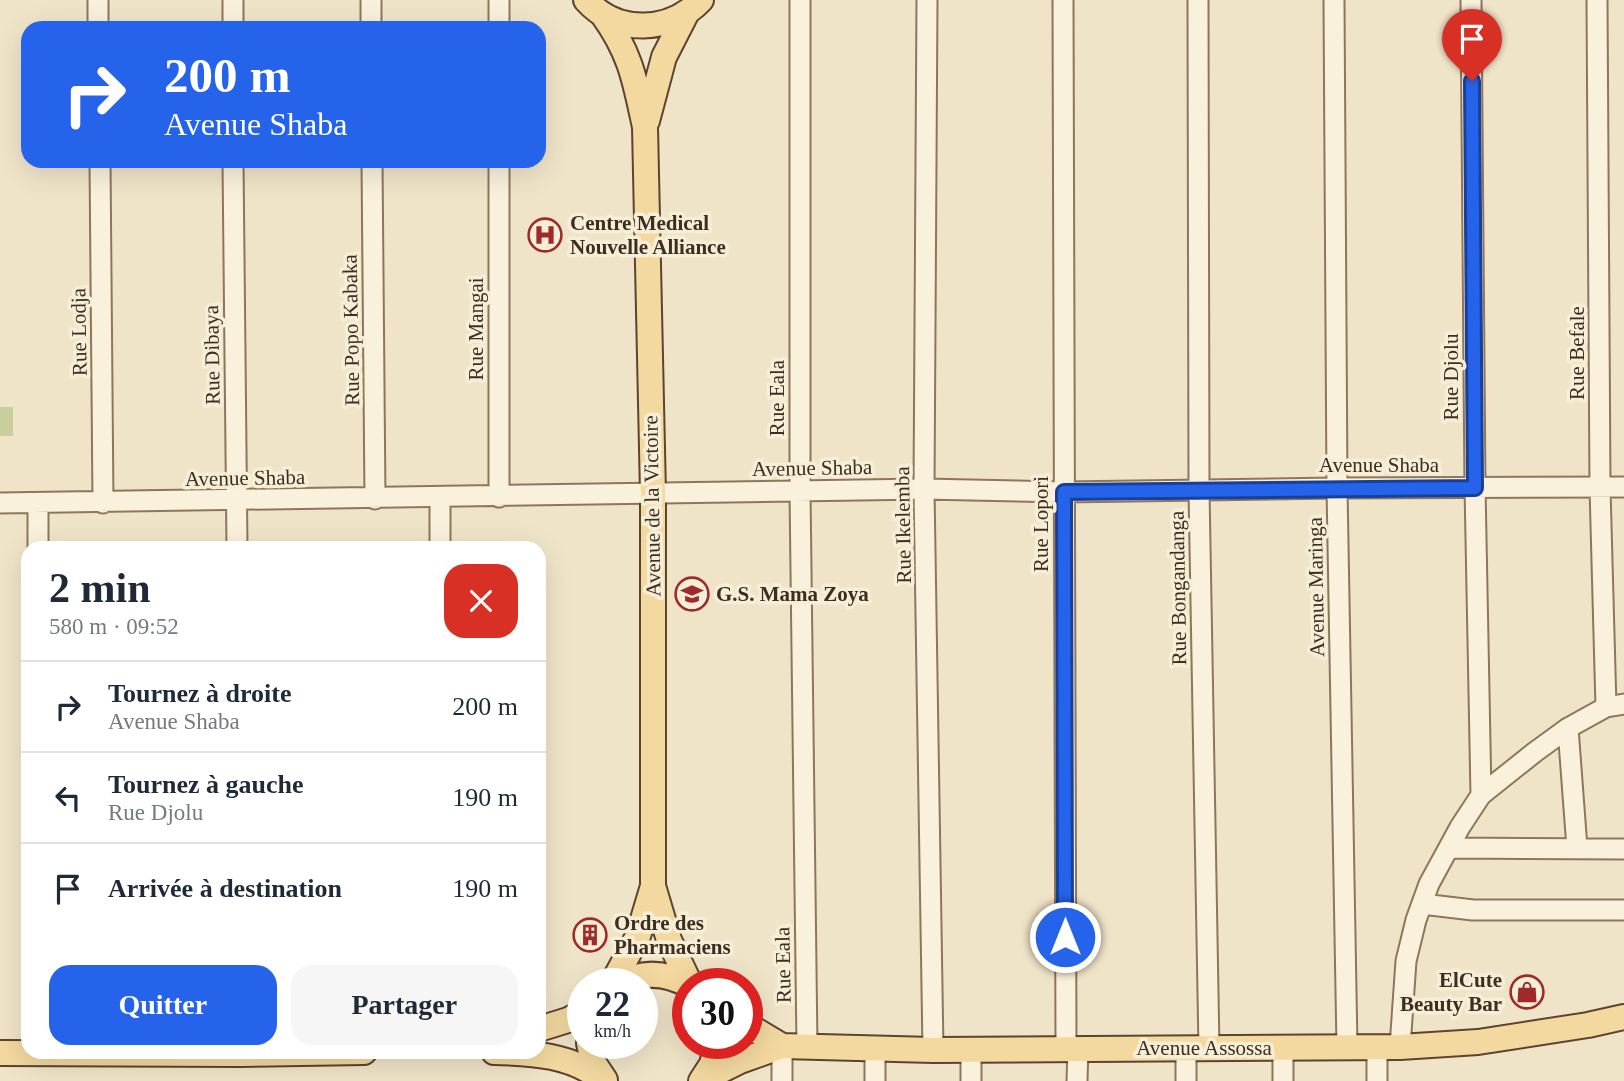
<!DOCTYPE html>
<html lang="fr">
<head>
<meta charset="utf-8">
<style>
  body { margin:0; font-family:"Times New Roman",serif; background:#f6f6f7; color:#1f2937; height:100vh; display:flex; flex-direction:column; font-size:26px; white-space:nowrap }
  * { box-sizing:border-box; margin:0 }
  p { font-size:23px; color:#747a83 }
  .icon { flex:none; width:38px; height:38px; fill:none; stroke:currentColor; stroke-width:2; stroke-linecap:round; stroke-linejoin:round }
  .map { position:relative; flex:1; overflow:hidden }
  .sheet { position:absolute; left:21px; top:541px; width:525px; height:518px; display:flex; flex-direction:column; background:#fff; border-radius:21px; box-shadow:0 7px 28px #0002 }
  .sheet>* { flex:none }
  .top-card { position:absolute; left:21px; top:21px; width:525px; height:147px; border-radius:21px; box-shadow:0 7px 28px #0002; background:#2563eb; color:#fff; overflow:hidden }
  .speed { position:absolute; left:567px; top:968px; display:flex; gap:14px; font-size:35px; font-weight:700; text-align:center }
  .speed>* { display:grid; place-content:center; width:91px; height:91px; border-radius:50%; background:#fff; box-shadow:0 7px 28px #0002; line-height:1 }
  .speed small { font-size:18px; font-weight:400 }
  .speed .limit { border:10px solid #d22; background:#fff; color:#111 }
  .pin { position:absolute; display:grid; place-items:center; width:60px; height:60px; color:#fff; margin:-72px -30px; border-radius:50% 50% 50% 0; rotate:-45deg; box-shadow:0 0 7px #0007 }
  .pin .icon { rotate:45deg }
  .me { position:absolute; width:77px; margin:-38px; rotate:0deg; stroke-linejoin:round; filter:drop-shadow(0 0 5px #0008) }
  .turn { display:flex; align-items:center; gap:24px; height:147px; padding:0 28px; font-size:32px }
  .turn .icon { width:91px; height:91px; stroke-width:2.5 }
  .turn b { display:block; font-size:49px; line-height:60px }
  .round { display:grid; place-items:center; flex:none; width:74px; height:74px; border-radius:21px; background:#f6f6f7 }
  .headline { display:flex; align-items:center; justify-content:space-between; height:119px; padding:0 28px }
  h1 { font-size:42px; font-weight:600; line-height:52px }
  .button { display:flex; gap:14px; margin-top:auto; padding:14px 28px }
  .button a { flex:1; height:80px; border-radius:21px; background:#2563eb; color:#fff; font-size:28px; font-weight:600; line-height:80px; text-align:center }
  .button a+a { background:#f6f6f7; color:#1f2937 }
  ul { padding:0; list-style:none }
  li { display:flex; align-items:center; gap:21px; height:91px; padding:0 28px; border-top:2px solid #e0e1e3 }
  li div { flex:1 }
  li b { display:block; font-size:26px }
  li em { font-style:normal }
  .map>svg:first-child { display:block }
</style>
</head>
<body>
<div class="map">
<svg width="1624" height="1081" viewBox="0 0 1624 1081">
  <rect width="100%" height="100%" fill="#f0e4c8"/>
  <path fill="#c9cf9b" d="M0,407H13V436H0Z"/>
  <g fill="none" stroke-linecap="round" stroke-linejoin="round">
    <defs>
      <path id="minor" d="M98,0V28
        M233,0V28
        M371,0V28
        M499,0V28
        M800,0V491L807,1047
        M927,0L924,489L933,1050
        M1063,0L1066,1048
        M1198,0L1199,490L1209,1049
        M1334,0L1337,488L1347,1047
        M1471,0L1475,487L1481,795
        M1597,0L1600,488L1606,707
        M100,161L103,503
        M233,161L237,548
        M372,161L375,499
        M499,161V497
        M440,498V548
        M0,503L924,489L1064,492L1337,488L1624,487
        M38,548V504
        M1568,728L1577,848
        M1449,848L1624,849
        M1422,904L1473,910H1624
        M1377,1046V1081
        M1400,1047L1406,961L1416,920L1429,884L1460,827L1481,795L1535,752L1568,728L1606,707L1624,704
        M971,1049V1081
        M1186,1049V1081
        M782,1081V1046
        M875,1081V1049
        M1077,1081L1078,1048
        M1283,1081V1047"/>
      <path id="major" d="M586,0C617,35 670,33 701,0
        M603,15C631,54 635,81 645,127L653,494V886L669,940L690,984
        M647,121L664,57L686,14
        M612,984L638,936L653,886
        M619,984C642,971 665,972 688,985
        M747,1025L782,1046
        M539,1029L568,1020L583,1012
        M589,1043L593,1062L605,1080
        M494,1052C534,1053 572,1055 604,1081
        M0,1053L240,1054L364,1052
        M702,1080L740,1061L782,1046L933,1050L1400,1047L1478,1042L1588,1025L1624,1017
        M701,1081L712,1064L717,1043"/>
    </defs>
    <use href="#minor" stroke="#8d765c" stroke-width="23"/>
    <use href="#major" stroke="#5b4430" stroke-width="28"/>
    <use href="#minor" stroke="#faf1dc" stroke-width="19"/>
    <use href="#major" stroke="#f3d9a0" stroke-width="24"/>
  </g>
  <g fill="none" stroke-linecap="round" stroke-linejoin="round">
    <defs>
      <path id="route" d="M1065,937L1064,492L1475,488L1472,81"/>
    </defs>
    <use href="#route" stroke="#184099" stroke-width="18"/>
    <use href="#route" stroke="#2563eb" stroke-width="12"/>
  </g>
  <defs>
    <symbol id="hospital-ring" viewBox="-11 -11 22 22"><circle r="9.5" fill="#f7eed8" stroke="#9e2a2b" stroke-width="1.5"/><path d="M-5-5h3v3.5h4V-5h3V5h-3V1.5h-4V5h-3Z" fill="#9e2a2b"/></symbol>
    <symbol id="school-ring" viewBox="-11 -11 22 22"><circle r="9.5" fill="#f7eed8" stroke="#9e2a2b" stroke-width="1.5"/><path d="M0-5L7-2L0 1L-7-2ZM-4 1L0 2.5L4 1V4Q0 6-4 4Z" fill="#9e2a2b"/></symbol>
    <symbol id="building-ring" viewBox="-11 -11 22 22"><circle r="9.5" fill="#f7eed8" stroke="#9e2a2b" stroke-width="1.5"/><path d="M-4-6H4V6H1V3H-1V6H-4ZM-2.5-4.3h1.7v1.8h-1.7ZM.8-4.3h1.7v1.8H.8ZM-2.5-1h1.7V.8h-1.7ZM.8-1h1.7V.8H.8Z" fill="#9e2a2b"/></symbol>
    <symbol id="shop-ring" viewBox="-11 -11 22 22"><circle r="9.5" fill="#f7eed8" stroke="#9e2a2b" stroke-width="1.5"/><path d="M-5-2.5h2.3a2.7 3.5 0 0 1 5.4 0H5L5.5 6h-11ZM-1.5-2.5h3a1.5 2.3 0 0 0-3 0Z" fill="#9e2a2b"/></symbol>
  </defs>
  <g fill-rule="evenodd">
    <use href="#hospital-ring" x="526" y="216" width="38" height="38"/>
    <use href="#school-ring" x="673" y="575" width="38" height="38"/>
    <use href="#building-ring" x="571" y="916" width="38" height="38"/>
    <use href="#shop-ring" x="1508" y="973" width="38" height="38"/>
  </g>
  <g text-anchor="middle" stroke-width="7" stroke-linejoin="round" paint-order="stroke">
    <g font-size="21" font-weight="bold" fill="#3d2e20" stroke="#f7eed8" text-anchor="start">
      <text x="570" y="230">Centre Medical<tspan x="570" dy="24">Nouvelle Alliance</tspan></text>
      <text x="716" y="601">G.S. Mama Zoya</text>
      <text x="614" y="930">Ordre des<tspan x="614" dy="24">Pharmaciens</tspan></text>
      <text x="1502" y="987" text-anchor="end">ElCute<tspan x="1502" dy="24">Beauty Bar</tspan></text>
    </g>
    <g font-size="21" fill="#3d2e20" stroke="#f7eed8">
      <text transform="translate(476 329) rotate(-90)" y="7">Rue Mangai</text>
      <text transform="translate(351 330) rotate(-91)" y="7">Rue Popo Kabaka</text>
      <text transform="translate(79 332) rotate(-91)" y="7">Rue Lodja</text>
      <text transform="translate(1577 353) rotate(-90)" y="7">Rue Befale</text>
      <text transform="translate(212 355) rotate(-91)" y="7">Rue Dibaya</text>
      <text transform="translate(1451 377) rotate(-90)" y="7">Rue Djolu</text>
      <text transform="translate(777 398) rotate(-90)" y="7">Rue Eala</text>
      <text x="1379" y="472">Avenue Shaba</text>
      <text transform="translate(812 468) rotate(-1)" y="7">Avenue Shaba</text>
      <text transform="translate(245 478) rotate(-1)" y="7">Avenue Shaba</text>
      <text transform="translate(652 506) rotate(-91)" y="7">Avenue de la Victoire</text>
      <text transform="translate(1041 524) rotate(-90)" y="7">Rue Lopori</text>
      <text transform="translate(903 525) rotate(-91)" y="7">Rue Ikelemba</text>
      <text transform="translate(1316 587) rotate(-91)" y="7">Avenue Maringa</text>
      <text transform="translate(1178 588) rotate(-91)" y="7">Rue Bongandanga</text>
      <text transform="translate(783 965) rotate(-91)" y="7">Rue Eala</text>
      <text x="1204" y="1055">Avenue Assossa</text>
    </g>
  </g>
</svg>
<div class="speed"><div>22<small>km/h</small></div><div class="limit">30</div></div>
<div class="pin" style="left:1472px;top:81px;background:#d93025"><svg class="icon" aria-label="arrive" viewBox="0 0 24 24"><path d="M6 21V4h12l-3 4 3 4H6"/></svg></div>
<svg class="me" style="left:1065px;top:937px" viewBox="-20 -20 40 40"><circle r="17" fill="#2563eb" stroke="#fff" stroke-width="3"/><path d="M0-11L8 9 0 5-8 9z" fill="#fff"/></svg>
<div class="top-card">
<div class="turn"><svg class="icon" aria-label="right" viewBox="0 0 24 24"><path d="M7 20v-9h11M14 6l5 5-5 5"/></svg><div><b>200 m</b>Avenue Shaba</div></div>
</div>
<section class="sheet">
<div class="headline"><div><h1>2 min</h1><p>580 m · 09:52</p></div><a class="round" style="background:#d93025;color:#fff"><svg class="icon" aria-label="close" viewBox="0 0 24 24"><path d="M6 6l12 12M18 6L6 18"/></svg></a></div>
<ul>
<li><svg class="icon" aria-label="right" viewBox="0 0 24 24"><path d="M7 20v-9h11M14 6l5 5-5 5"/></svg><div><b>Tournez à droite</b><p>Avenue Shaba</p></div><em>200 m</em></li>
<li><svg class="icon" aria-label="left" viewBox="0 0 24 24"><path d="M17 20v-9H6M10 6l-5 5 5 5"/></svg><div><b>Tournez à gauche</b><p>Rue Djolu</p></div><em>190 m</em></li>
<li><svg class="icon" aria-label="arrive" viewBox="0 0 24 24"><path d="M6 21V4h12l-3 4 3 4H6"/></svg><div><b>Arrivée à destination</b></div><em>190 m</em></li>
</ul>
<div class="button"><a>Quitter</a><a>Partager</a></div>
</section>
</div>
</body>
</html>
